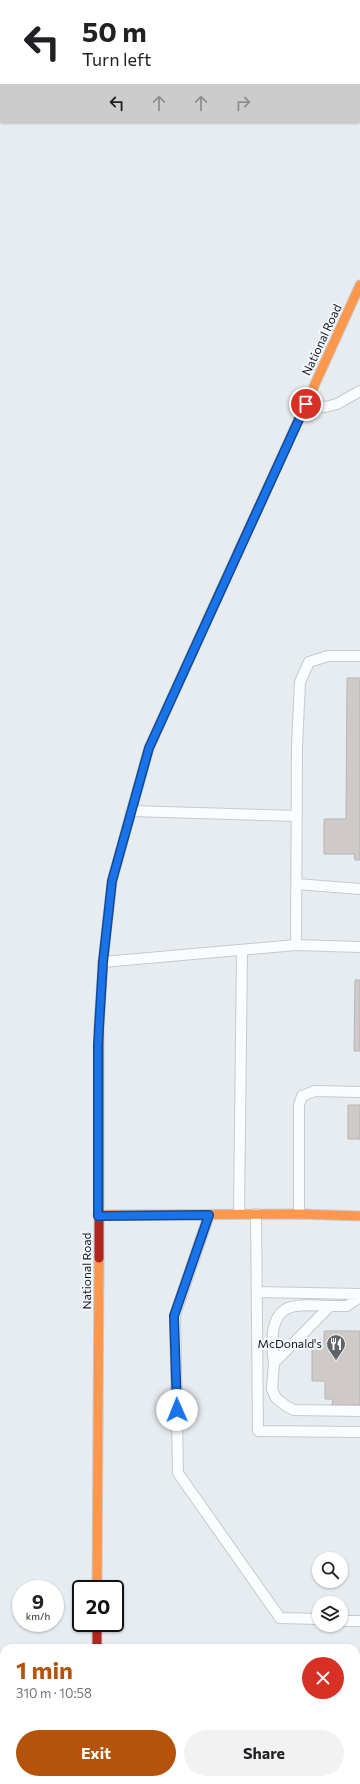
<!DOCTYPE html>
<html lang="en">
<head>
<meta charset="utf-8">
<style>
  body { margin:0; font-family:Commissioner,sans-serif; background:#f2f2f2; color:#202124; height:100vh; display:flex; flex-direction:column; font-size:15px; white-space:nowrap }
  * { box-sizing:border-box; margin:0 }
  p { font-size:13px; color:#757577 }
  .icon { flex:none; width:22px; height:22px; fill:none; stroke:currentColor; stroke-width:2; stroke-linecap:round; stroke-linejoin:round }
  .map { position:relative; flex:1; overflow:hidden }
  .details { position:absolute; left:0px; top:1644px; width:360px; height:140px; display:flex; flex-direction:column; background:#fff; border-radius:12px 12px 0 0; box-shadow:0 1px 3px #0004 }
  .details>* { flex:none }
  .top-card { position:absolute; left:0px; top:0px; width:360px; height:122px; box-shadow:0 1px 3px #0004; background:#fff; color:#202124; overflow:hidden }
  .fabs { position:absolute; left:312px; top:1552px; display:grid; gap:8px }
  .fabs a { display:grid; place-items:center; width:36px; height:36px; border-radius:50%; background:#fff; box-shadow:0 1px 3px #0004; font-size:20px }
  .speed { position:absolute; left:12px; top:1580px; display:flex; gap:8px; font-size:20px; font-weight:700; text-align:center }
  .speed>* { display:grid; place-content:center; width:52px; height:52px; border-radius:50%; background:#fff; box-shadow:0 1px 3px #0004; line-height:1 }
  .speed small { font-size:10px; font-weight:400 }
  .speed .limit { border:2px solid #111; border-radius:6px; background:#fff; color:#111 }
  .pin { position:absolute; display:grid; place-items:center; width:34px; height:34px; color:#fff; margin:-17px; border:2px solid #fff; border-radius:50%; box-shadow:0 1px 4px #0007 }
  .me { position:absolute; width:44px; margin:-22px; rotate:359deg; stroke-linejoin:round; filter:drop-shadow(0 0 3px #0008) }
  .turn { display:flex; align-items:center; gap:14px; height:84px; padding:0 16px; font-size:18px }
  .turn .icon { width:52px; height:52px; stroke-width:2.5 }
  .turn b { display:block; font-size:28px; line-height:34px }
  .lanes { display:flex; align-items:center; height:38px; padding:0 16px; background:#0003; justify-content:center; gap:20px; direction:ltr }
  .lanes .off { opacity:.35 }
  .round { display:grid; place-items:center; flex:none; width:42px; height:42px; border-radius:21px; background:#f2f2f2 }
  .summary { display:flex; align-items:center; justify-content:space-between; height:68px; padding:0 16px }
  h1 { font-size:24px; font-weight:700; line-height:30px; color:#b45309 }
  .button { display:flex; gap:8px; margin-top:auto; padding:8px 16px }
  .button a { flex:1; height:46px; border-radius:24px; background:#b45309; color:#fff; font-size:16px; font-weight:700; line-height:46px; text-align:center }
  .button a+a { background:#f2f2f2; color:#202124 }
  .map>svg:first-child { display:block }
</style>
</head>
<body>
<div class="map">
<svg width="360" height="1784" viewBox="0 0 360 1784">
  <rect width="100%" height="100%" fill="#e7ecf1"/>
  <path fill="#cfcac8" stroke="#b5b5b6" d="M347,678H360V860H355L354,854H324V819H346Z
    M355,980H360V1051H354Z
    M348,1105H360V1139H348Z
    M324,1331H360V1405H332L333,1399H325V1381H312V1342H324Z"/>
  <g fill="none" stroke-linecap="round" stroke-linejoin="round">
    <defs>
      <path id="lane" d="M305,404L325,407L337,404L360,391
        M131,811L297,816
        M297,884L360,889
        M296,945L297,746L300,682L309,662L328,656H360
        M103,962L296,945L360,947
        M239,1214L242,950
        M256,1214L258,1431L360,1432
        M299,1214V1105L302,1096L315,1091L360,1092
        M209,1215L175,1315L178,1473L280,1618L319,1619
        M257,1292L360,1294
        M360,1297L347,1306H330L274,1363L272,1389L276,1398L286,1406L294,1410L360,1411
        M274,1363C271,1343 269,1309 296,1306C307,1304 319,1306 330,1306
        M341,1621H360"/>
      <path id="fast" d="M130,816L149,748L239,550"/>
      <path id="slow" d="M310,395L360,285
        M99,1027L103,962L112,881L130,816
        M98,1215L299,1214L360,1216
        M97,1589L99,1258"/>
      <path id="jam" d="M239,550L310,395
        M99,1258V1027
        M97,1623V1648
        M96,1780V1784"/>
    </defs>
    <use href="#lane" stroke="#c6cace" stroke-width="12"/>
    <use href="#fast" stroke="#c6cace" stroke-width="11"/>
    <use href="#slow" stroke="#c6cace" stroke-width="11"/>
    <use href="#jam" stroke="#c6cace" stroke-width="11"/>
    <use href="#lane" stroke="#fbfcfd" stroke-width="10"/>
    <use href="#fast" stroke="#63d668" stroke-width="9"/>
    <use href="#slow" stroke="#ff974d" stroke-width="9"/>
    <use href="#jam" stroke="#b3261e" stroke-width="9"/>
  </g>
  <g fill="none" stroke-linecap="round" stroke-linejoin="round">
    <defs>
      <path id="route" d="M177,1410L174,1316L209,1215L98,1216V1044L103,962L112,881L149,748L306,404"/>
    </defs>
    <use href="#route" stroke="#114b97" stroke-width="10"/>
    <use href="#route" stroke="#1a73e8" stroke-width="7"/>
  </g>
  <defs>
    <symbol id="restaurant-pin" viewBox="-11 -11 22 30"><path d="M0 17L-7.5 6A9.5 9.5 0 1 1 7.5 6Z" fill="#606468" stroke="#f3f8fe"/><path d="M-5-6h1v4h1v-4h1v4h1v-4h1v5L-1.5 .5V6h-2V.5L-5-1ZM5-6V6H3V1.5H1.5Q1.5-4 5-6Z" fill="#fff"/></symbol>
  </defs>
  <g fill-rule="evenodd">
    <use href="#restaurant-pin" x="325" y="1333" width="22" height="30"/>
  </g>
  <g text-anchor="middle" stroke-width="4" stroke-linejoin="round" paint-order="stroke">
    <g font-size="12" fill="#171a1e" stroke="#f3f8fe">
      <text transform="translate(322 340) rotate(-65)" y="4">National Road</text>
      <text transform="translate(87 1271) rotate(-90)" y="4">National Road</text>
    </g>
    <g font-size="12" fill="#171a1e" stroke="#f3f8fe" text-anchor="end">
      <text x="322" y="1348">McDonald's</text>
    </g>
  </g>
</svg>
<div class="fabs">
<a><svg class="icon" aria-label="search" viewBox="0 0 24 24"><circle cx="10" cy="10" r="6"/><path d="M15 15l6 6"/></svg></a>
<a><svg class="icon" aria-label="layers" viewBox="0 0 24 24"><path d="M12 4l9 5-9 5-9-5zM3 14l9 5 9-5"/></svg></a>
</div>
<div class="speed"><div>9<small>km/h</small></div><div class="limit">20</div></div>
<div class="pin" style="left:306px;top:404px;background:#d93025"><svg class="icon" aria-label="arrive" viewBox="0 0 24 24"><path d="M6 21V4h12l-3 4 3 4H6"/></svg></div>
<svg class="me" style="left:177px;top:1410px" viewBox="-20 -20 40 40"><circle r="19" fill="#fff"/><path d="M0-13L10 11 0 6-10 11z" fill="#1a73e8"/></svg>
<div class="top-card">
<div class="turn"><svg class="icon" aria-label="left" viewBox="0 0 24 24"><path d="M17 20v-9H6M10 6l-5 5 5 5"/></svg><div><b>50 m</b>Turn left</div></div>
<div class="lanes"><svg class="icon" aria-label="left" viewBox="0 0 24 24"><path d="M17 20v-9H6M10 6l-5 5 5 5"/></svg><svg class="icon off" aria-label="ahead" viewBox="0 0 24 24"><path d="M12 20V5M6 11l6-6 6 6"/></svg><svg class="icon off" aria-label="ahead" viewBox="0 0 24 24"><path d="M12 20V5M6 11l6-6 6 6"/></svg><svg class="icon off" aria-label="right" viewBox="0 0 24 24"><path d="M7 20v-9h11M14 6l5 5-5 5"/></svg></div>
</div>
<section class="details">
<div class="summary"><div><h1>1 min</h1><p>310 m · 10:58</p></div><a class="round" style="background:#d93025;color:#fff"><svg class="icon" aria-label="close" viewBox="0 0 24 24"><path d="M6 6l12 12M18 6L6 18"/></svg></a></div>
<div class="button"><a>Exit</a><a>Share</a></div>
</section>
</div>
</body>
</html>
